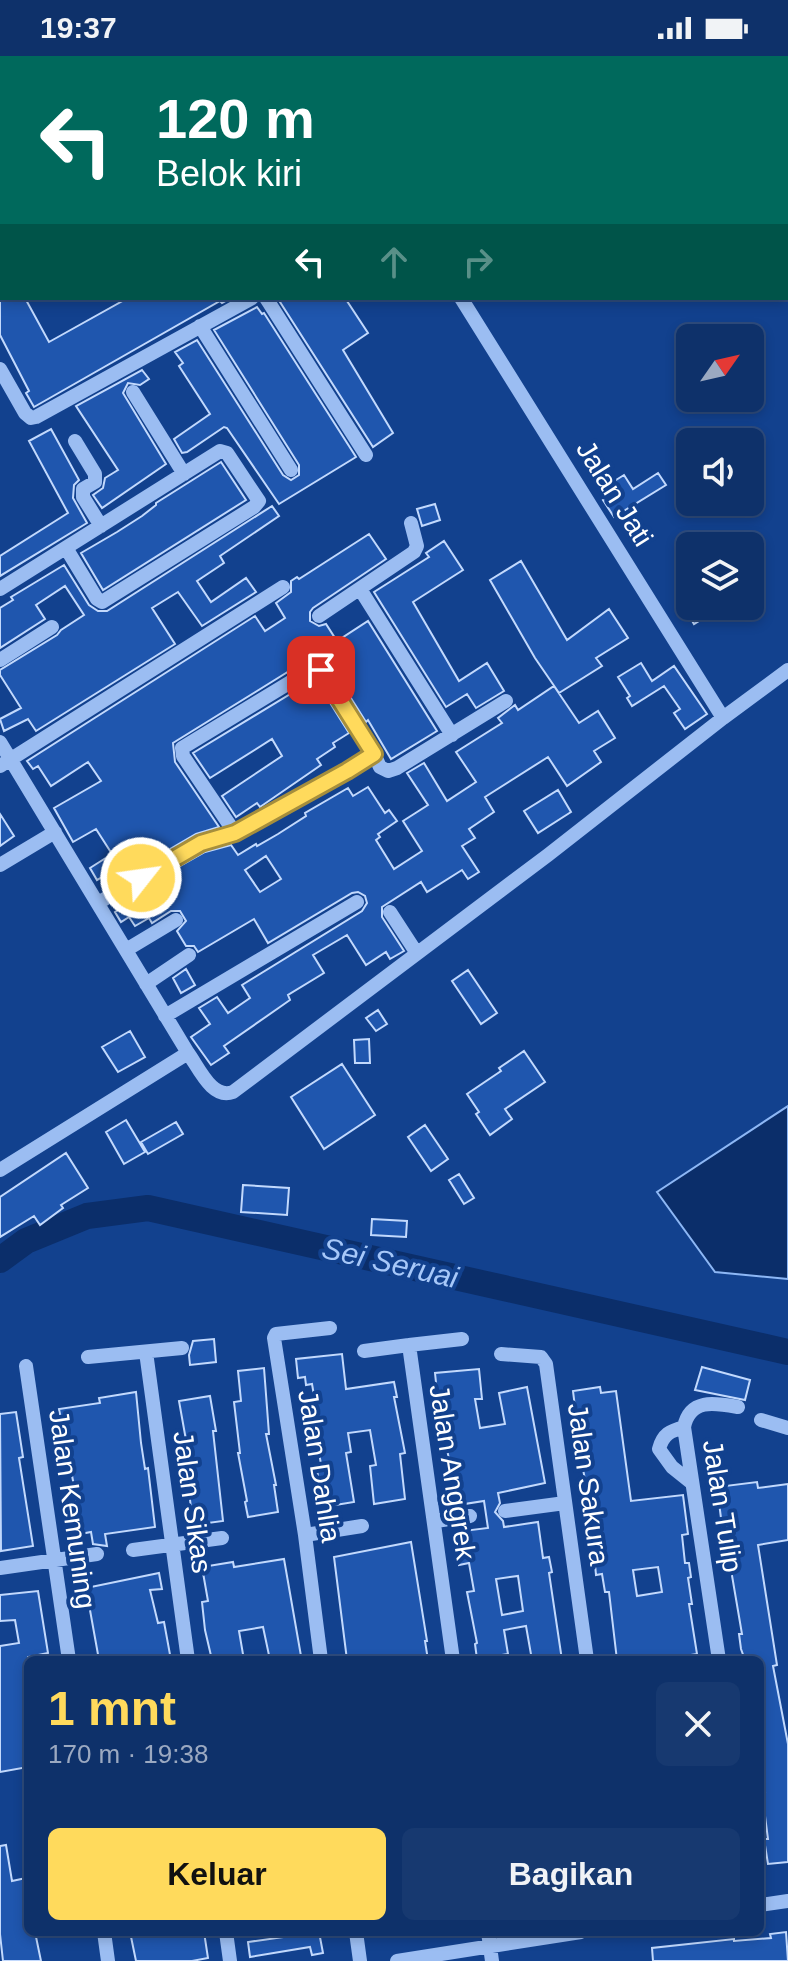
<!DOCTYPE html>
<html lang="id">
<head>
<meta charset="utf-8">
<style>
  body { margin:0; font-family:Helvetica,sans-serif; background:#173970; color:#f1f3f6; height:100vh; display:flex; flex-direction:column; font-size:30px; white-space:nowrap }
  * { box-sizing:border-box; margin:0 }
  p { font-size:26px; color:#9ba9c1 }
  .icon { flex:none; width:44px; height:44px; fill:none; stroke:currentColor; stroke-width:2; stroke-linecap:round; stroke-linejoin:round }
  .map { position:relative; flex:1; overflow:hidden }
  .drawer { position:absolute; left:24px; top:1600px; width:740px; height:280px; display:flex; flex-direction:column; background:#0e316a; border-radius:12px; box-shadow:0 4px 12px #0003,0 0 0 2px #2e4c7e }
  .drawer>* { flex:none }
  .top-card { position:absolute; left:0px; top:0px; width:788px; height:244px; box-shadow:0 4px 12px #0003,0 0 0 2px #2e4c7e; background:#00695c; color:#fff; overflow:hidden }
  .needle { width:52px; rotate:56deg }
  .controls { position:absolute; left:676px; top:268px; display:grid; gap:16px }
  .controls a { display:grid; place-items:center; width:88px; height:88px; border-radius:12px; background:#0e316a; box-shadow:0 4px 12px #0003,0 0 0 2px #2e4c7e; font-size:40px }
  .pin { position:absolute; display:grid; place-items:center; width:68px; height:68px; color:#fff; margin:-34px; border-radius:16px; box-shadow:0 4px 12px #0006 }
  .me { position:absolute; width:88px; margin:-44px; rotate:60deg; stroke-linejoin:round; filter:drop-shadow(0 0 6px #0008) }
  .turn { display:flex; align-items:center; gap:28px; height:168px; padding:0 24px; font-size:36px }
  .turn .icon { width:104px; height:104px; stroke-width:2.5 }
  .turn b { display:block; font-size:56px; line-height:68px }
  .lanes { display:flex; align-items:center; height:76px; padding:0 24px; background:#0003; justify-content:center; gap:40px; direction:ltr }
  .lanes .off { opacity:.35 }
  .round { display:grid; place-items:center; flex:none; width:84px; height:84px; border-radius:12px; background:#173970 }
  .overview { display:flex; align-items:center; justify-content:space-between; height:136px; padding:0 24px }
  h1 { font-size:48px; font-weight:700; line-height:60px; color:#ffda5c }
  .cta { display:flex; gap:16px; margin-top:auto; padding:16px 24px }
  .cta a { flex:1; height:92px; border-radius:12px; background:#ffda5c; color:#111; font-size:32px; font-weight:700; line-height:92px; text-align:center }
  .cta a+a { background:#173970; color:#f1f3f6 }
  .status { display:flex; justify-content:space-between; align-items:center; height:56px; padding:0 40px; background:#0e316a; direction:ltr }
  .status svg { height:22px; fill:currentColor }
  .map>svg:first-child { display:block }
</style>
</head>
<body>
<div class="status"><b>19:37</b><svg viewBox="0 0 49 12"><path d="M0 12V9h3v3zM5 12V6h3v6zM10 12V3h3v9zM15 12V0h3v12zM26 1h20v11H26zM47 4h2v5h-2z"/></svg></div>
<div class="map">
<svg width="788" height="1905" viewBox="0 0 788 1905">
  <rect width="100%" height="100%" fill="#12418e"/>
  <path fill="#0b2e6a" stroke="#8db7f5" stroke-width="2" d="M788,1050V1223L715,1216L657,1136Z"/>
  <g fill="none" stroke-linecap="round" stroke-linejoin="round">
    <path stroke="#0b2e6a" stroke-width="26" d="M0,1204L26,1185L87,1160L148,1152L788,1296"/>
  </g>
  <path fill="#1f56ae" stroke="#c2d9fd" stroke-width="2" fill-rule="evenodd" d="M0,242H25L49,286L128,242H231L222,247L220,245L34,351L26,337L29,335L0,279Z
    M286,242H345L368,277L343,294L393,377L373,391L280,246Z
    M257,251L262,258L264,257L356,401L279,448L227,372L224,371L187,396L182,397L174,383L210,358L179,310L183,307L175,296L197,284L283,419L291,424L299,419V409L214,274Z
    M142,314L149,323L140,329L128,327L123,337L166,408L102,452L93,439L103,432L105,422L118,414L76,350Z
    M51,373L79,424L74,429L73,442L87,467L0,520V500L68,457L29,385Z
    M221,406L246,444L103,534L81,497L117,476L142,460L156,449V447Z
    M658,417L666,429L614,461L603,444L614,437L608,429L624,419L633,433Z
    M435,448L440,464L422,470L417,453Z
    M272,450L279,460L220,500L224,507L197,525L211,546L246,522L256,536L202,570L178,536L152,552L175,588L36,675L28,663L4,675L0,663L21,652L0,619V614L57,579L61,574L84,559L65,530L36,549L45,563L0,592V552L13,544L11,541L64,509L89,549L98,555H107Z
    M369,478L386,503L313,552L310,556V565L319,570L326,568L337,585L368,565L437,675L391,703L368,664L366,666L332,612L320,603L307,604L173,687L175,706L219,771L196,778L122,821L117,812L97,824L90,812L112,798L96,773L73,786L54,752L101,725L88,706L51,730L38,710L33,713L27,705L255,560L265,575L285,562L276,547L291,536V525L297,521L299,523Z
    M444,485L463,514L413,546L459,625L487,607L504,635L476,652L467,638L446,651L374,536L429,501L426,497Z
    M521,505L567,584L609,553L628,582L596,602L602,610L559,637L535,602L490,524Z
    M697,550H707L712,557L694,568L687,556Z
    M641,607L652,625L674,610L707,658L685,673L674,657L680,653L664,630L632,650L627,642L630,640L618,621Z
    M315,623L349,677L333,687L335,691L317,703L321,709L260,751L257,747L236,761L222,740L282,700L272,683L210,722L193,697Z
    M554,630L579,667L598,655L615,682L594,695L601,706L567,730L548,701L485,741L494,756L469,773L475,782L462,790L479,816L468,823L462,814L427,836L421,826L382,851V861L404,895L390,903L386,896L366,909L347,879L313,899L324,917L288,939L290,944L224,990L229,997L211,1009L191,981L210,968L199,952L217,941L228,957L250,942L242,929L362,855L367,847L365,840L358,836L352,837L268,887L254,863L198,896L194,890H186L177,875L186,865L180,855H171L152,867L149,862L135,870L129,861L121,866L115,856L133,845L137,851L160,835L154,825L189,805L205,796L231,789L238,799L256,788L257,790L278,778L306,760L305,757L348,732L353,740L368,731L385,757L389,754L397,765L378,778L380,781L376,784L394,813L422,795L403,765L428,749L407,717L424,707L447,745L476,726L456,696L502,667L498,662L515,649L518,654ZM266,800L281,823L260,836L245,814Z
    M558,734L571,756L538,777L524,755Z
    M0,758L14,780L0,790Z
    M186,913L195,929L181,937L173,922Z
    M468,914L497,957L481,968L452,925Z
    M378,954L387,968L376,975L366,962Z
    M130,975L145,1001L118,1016L102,991Z
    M369,983L370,1007H355L354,984Z
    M524,995L545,1026L505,1053L512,1063L490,1079L476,1058L479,1056L467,1038L501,1015L499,1012Z
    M342,1008L375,1059L324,1093L291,1041Z
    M126,1064L145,1096L124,1108L106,1076Z
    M176,1066L183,1078L148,1098L141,1086Z
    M425,1069L448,1103L431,1115L408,1081Z
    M66,1097L88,1132L61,1149L63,1152L40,1169L34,1160L0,1181V1141Z
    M459,1118L474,1142L464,1148L449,1124Z
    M243,1129L289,1132L287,1159L241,1156Z
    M372,1163L407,1165L406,1181L371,1179Z
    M214,1283L216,1306L190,1309L189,1299L193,1285Z
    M342,1298L346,1333L394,1326L397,1341H394L405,1397L400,1398L405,1443L374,1448L370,1410L376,1409L370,1374L348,1377L351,1396L346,1397L354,1446L323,1451L316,1408H321L312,1358L317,1357L312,1328L306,1329L305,1321L298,1322L296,1303Z
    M702,1311L750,1324L745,1344L695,1334Z
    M264,1312L269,1378H266L276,1429H274L278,1456L248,1461L245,1446L247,1445L238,1397H240L234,1346L241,1345L238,1315Z
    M479,1313L482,1343H475L480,1372L505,1368L499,1337L527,1331L545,1427L498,1437L500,1447L495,1456L503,1465L504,1471L538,1466L543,1502L549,1501L552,1516L549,1517L562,1604H532L526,1570L504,1574L508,1598L477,1603L475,1588L477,1587L467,1536L474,1535L469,1507L459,1509L455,1476L488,1472L484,1445L458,1449L444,1378L452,1377L447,1346H443L442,1335L437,1336L435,1317ZM518,1520L523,1555L502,1559L496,1523Z
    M600,1331L601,1337L616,1335L631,1445L683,1439L688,1478L682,1479L685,1507H689L691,1521L688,1522L692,1548H689L697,1598L660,1604H617L609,1536H605L602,1518L596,1519L589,1442L570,1352L575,1351L573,1335ZM658,1511L662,1536L637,1540L633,1514Z
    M136,1336L141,1387L145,1413L148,1412L155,1471L105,1478L107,1490L93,1488L91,1476L75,1479L73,1465L78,1464L76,1440L59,1353L100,1347L99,1342Z
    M210,1340L216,1375H213L223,1465L193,1469L183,1384H186L179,1345Z
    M16,1356L23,1401L19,1402L33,1490L1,1495L0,1358Z
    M757,1426L758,1432L788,1428V1484L758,1489L777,1609L773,1610L788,1688V1806L768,1808L764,1783H768L762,1737L765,1736L760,1704V1604H745L741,1593L739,1578H742L729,1502H732L726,1469L722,1470L717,1431Z
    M411,1486L427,1585H425L428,1604H347L334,1501Z
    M284,1503L301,1600L270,1604L263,1571L239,1575L244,1604H212L205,1574L202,1546L208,1545L202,1511L233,1506L234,1511Z
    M159,1517L162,1533L150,1534L158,1567L164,1566L171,1604H99L86,1532Z
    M38,1535L48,1597L28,1601V1711L0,1716V1590L19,1587L15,1564L0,1565V1539Z
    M6,1789L12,1825L26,1822L28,1876H35L41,1905H3L0,1878V1790Z
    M130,1876H204L208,1902L192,1905H136Z
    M297,1876H319L323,1897L312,1899L310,1891L250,1901L248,1886L298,1879Z
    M786,1876L788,1905H653L652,1892L734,1883V1885L771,1882L770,1878Z"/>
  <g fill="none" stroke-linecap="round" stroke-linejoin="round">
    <path stroke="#9bbdf2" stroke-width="14" d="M308,0L309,2
      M108,2L112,0
      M278,2L281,0
      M0,171L2,170
      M266,242L366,399
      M461,242L723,662
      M200,270L291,414
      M0,313L25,357L31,362L36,361L252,242
      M133,336L184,418
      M75,385L95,418V426L83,433V441L101,470
      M0,533L220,395L227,397L259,445L254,451L102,546L97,543L66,492
      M360,533L452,679
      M319,560L414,496L417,490L411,467
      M0,604L52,571
      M0,686L188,997C199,1012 212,1044 233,1036L548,799L723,662L788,614
      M0,710L283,531
      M235,777L183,700L182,692L312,613L317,612L324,618L374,698
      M0,809L55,776
      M98,847L184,796L201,787L235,777L374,698L380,711L388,715L397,712L506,645
      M390,856L416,896
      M126,894L176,864
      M146,928L189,899
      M165,960L357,846
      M0,1114L188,997
      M364,1295L409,1289
      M146,1296L188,1604
      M501,1298L541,1301L546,1308L587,1604
      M88,1301L182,1292
      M26,1310L69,1604
      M761,1364L788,1372
      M684,1371C670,1375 663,1378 659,1393L672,1411L692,1427
      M505,1455L565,1447
      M436,1465L470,1460
      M305,1479L362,1470
      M133,1494L222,1482
      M0,1512L97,1498
      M321,1604L305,1479L274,1282L276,1278L330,1272
      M453,1604L409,1289L462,1283
      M719,1604L684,1371C690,1342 715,1347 738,1351
      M760,1849L788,1845
      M104,1876L108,1905
      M226,1876L230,1905
      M356,1876L360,1905
      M488,1876L492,1905
      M397,1905L581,1876"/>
  </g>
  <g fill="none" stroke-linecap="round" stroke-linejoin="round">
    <defs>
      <path id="route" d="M141,822L201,787L235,777L347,715L374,698L321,614"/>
    </defs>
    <use href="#route" stroke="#a68e3c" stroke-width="20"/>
    <use href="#route" stroke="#ffda5c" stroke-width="14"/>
  </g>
  <g text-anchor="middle" stroke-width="8" stroke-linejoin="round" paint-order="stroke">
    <g font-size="28" fill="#fff" stroke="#12418e">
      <text transform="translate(615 437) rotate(58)" y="10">Jalan Jati</text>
      <text transform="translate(320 1410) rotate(81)" y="10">Jalan Dahlia</text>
      <text transform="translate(453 1416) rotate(81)" y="10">Jalan Anggrek</text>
      <text transform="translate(589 1428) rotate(82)" y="10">Jalan Sakura</text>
      <text transform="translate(193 1446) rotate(82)" y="10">Jalan Sikas</text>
      <text transform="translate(723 1450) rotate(81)" y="10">Jalan Tulip</text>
      <text transform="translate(73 1453) rotate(82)" y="10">Jalan Kemuning</text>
    </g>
    <g font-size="30" font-style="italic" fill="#a7c8f9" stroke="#12418e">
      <text transform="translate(390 1207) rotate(13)" y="10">Sei Seruai</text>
    </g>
  </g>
</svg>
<div class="controls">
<a><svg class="needle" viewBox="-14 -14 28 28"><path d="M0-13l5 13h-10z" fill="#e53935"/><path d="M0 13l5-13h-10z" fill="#9ba9c1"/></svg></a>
<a><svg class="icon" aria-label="sound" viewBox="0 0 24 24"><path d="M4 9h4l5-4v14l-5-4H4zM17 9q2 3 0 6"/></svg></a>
<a><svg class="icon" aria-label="layers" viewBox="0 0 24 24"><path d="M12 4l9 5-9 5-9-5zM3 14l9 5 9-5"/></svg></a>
</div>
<div class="pin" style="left:321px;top:614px;background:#d93025"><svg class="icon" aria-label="arrive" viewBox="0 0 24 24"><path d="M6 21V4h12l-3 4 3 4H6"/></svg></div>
<svg class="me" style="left:141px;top:822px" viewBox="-20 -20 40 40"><circle r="17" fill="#ffda5c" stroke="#fff" stroke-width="3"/><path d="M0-11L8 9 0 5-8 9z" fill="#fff"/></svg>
<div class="top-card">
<div class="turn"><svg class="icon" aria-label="left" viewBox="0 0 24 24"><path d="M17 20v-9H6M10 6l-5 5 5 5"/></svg><div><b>120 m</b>Belok kiri</div></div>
<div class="lanes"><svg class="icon" aria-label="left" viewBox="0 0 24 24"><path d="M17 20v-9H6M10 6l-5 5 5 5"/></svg><svg class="icon off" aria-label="ahead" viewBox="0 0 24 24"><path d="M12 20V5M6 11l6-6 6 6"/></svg><svg class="icon off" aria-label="right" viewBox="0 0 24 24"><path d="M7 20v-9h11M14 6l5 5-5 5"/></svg></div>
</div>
<section class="drawer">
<div class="overview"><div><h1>1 mnt</h1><p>170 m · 19:38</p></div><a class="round"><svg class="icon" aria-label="close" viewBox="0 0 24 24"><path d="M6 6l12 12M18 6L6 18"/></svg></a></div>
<div class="cta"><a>Keluar</a><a>Bagikan</a></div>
</section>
</div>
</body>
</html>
